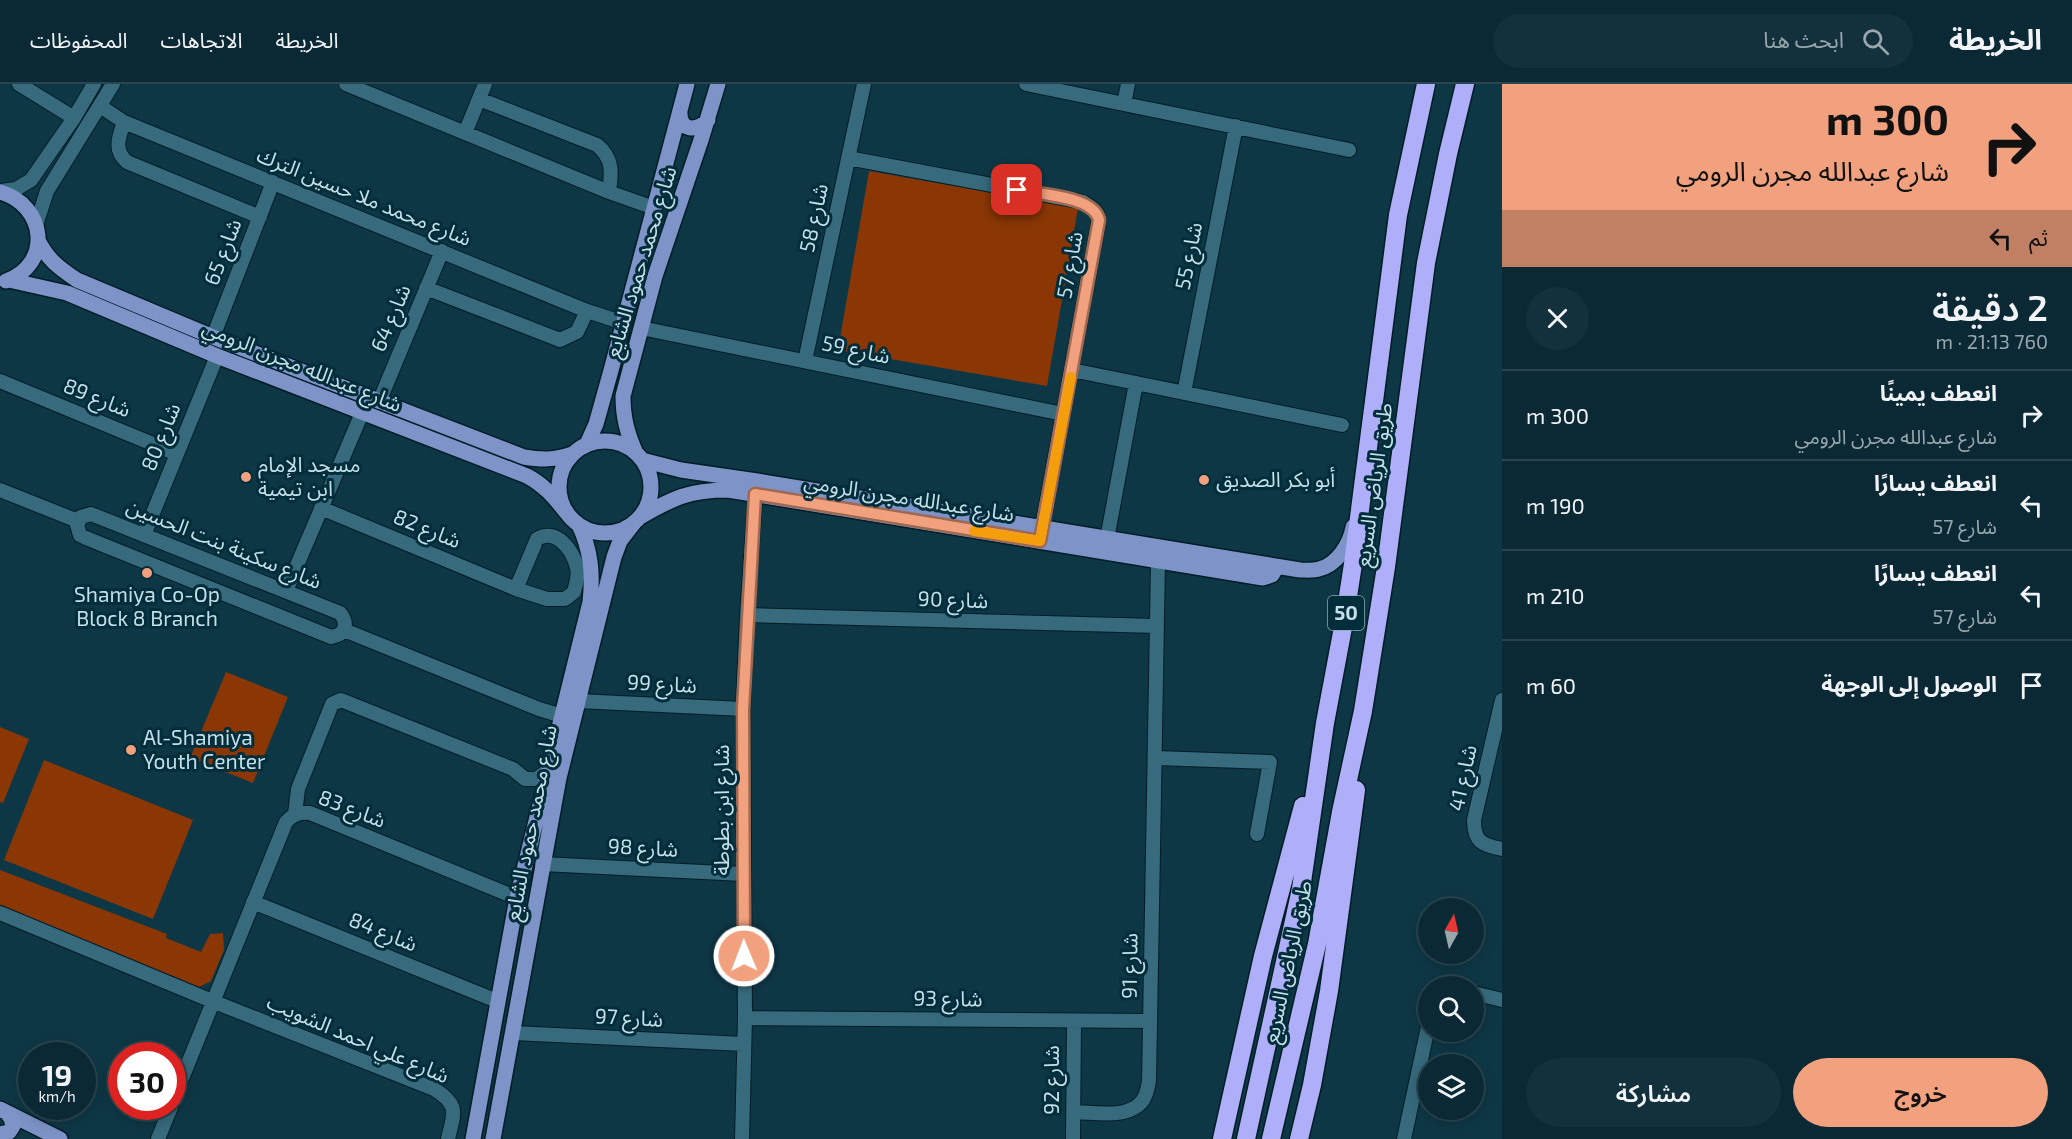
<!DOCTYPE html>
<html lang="ar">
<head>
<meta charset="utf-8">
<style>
  body { margin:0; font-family:"Exo 2","Noto Sans Arabic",sans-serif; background:#13313c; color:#f1f3f6; direction:rtl; height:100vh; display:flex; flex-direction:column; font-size:22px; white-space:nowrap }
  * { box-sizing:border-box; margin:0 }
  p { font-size:20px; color:#99a6ac }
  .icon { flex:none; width:33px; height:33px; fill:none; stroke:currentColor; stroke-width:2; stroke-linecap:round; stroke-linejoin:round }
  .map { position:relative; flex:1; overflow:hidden; direction:ltr }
  .sheet { display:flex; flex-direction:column; background:#0a2934; width:570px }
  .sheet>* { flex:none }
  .top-card { background:#f2a17e; color:#111; overflow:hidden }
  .needle { width:39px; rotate:8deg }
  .tools { position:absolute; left:1418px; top:814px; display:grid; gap:12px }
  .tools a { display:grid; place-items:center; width:66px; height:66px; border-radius:50%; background:#0a2934; box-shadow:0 3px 15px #0003,0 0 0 2px #2a454f; font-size:30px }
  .speed { position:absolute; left:18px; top:958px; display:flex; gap:12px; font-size:30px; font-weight:700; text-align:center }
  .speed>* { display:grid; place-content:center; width:78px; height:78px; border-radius:50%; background:#0a2934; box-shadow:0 3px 15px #0003,0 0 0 2px #2a454f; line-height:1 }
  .speed small { font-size:15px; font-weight:400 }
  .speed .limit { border:9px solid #d22; background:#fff; color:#111 }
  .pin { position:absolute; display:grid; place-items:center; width:51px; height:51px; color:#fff; margin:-26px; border-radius:12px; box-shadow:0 3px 9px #0006 }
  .me { position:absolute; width:66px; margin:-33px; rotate:359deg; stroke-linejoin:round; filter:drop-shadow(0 0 4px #0008) }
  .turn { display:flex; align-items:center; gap:21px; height:126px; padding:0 24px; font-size:27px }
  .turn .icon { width:78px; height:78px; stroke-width:2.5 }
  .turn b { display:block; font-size:42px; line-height:51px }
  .then { display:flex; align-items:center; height:57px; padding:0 24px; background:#0003; gap:12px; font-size:22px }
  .round { display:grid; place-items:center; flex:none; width:63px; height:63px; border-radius:32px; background:#13313c }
  .head { display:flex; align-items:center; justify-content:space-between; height:102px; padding:0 24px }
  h1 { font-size:36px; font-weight:600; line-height:45px }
  .button { display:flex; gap:12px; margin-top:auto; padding:12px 24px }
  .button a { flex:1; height:69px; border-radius:36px; background:#f2a17e; color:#111; font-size:24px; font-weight:600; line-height:69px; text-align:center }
  .button a+a { background:#13313c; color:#f1f3f6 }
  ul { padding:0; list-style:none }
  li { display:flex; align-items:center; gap:18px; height:90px; padding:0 24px; border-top:2px solid #2a454f }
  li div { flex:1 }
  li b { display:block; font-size:22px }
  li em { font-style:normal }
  header { display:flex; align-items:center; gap:36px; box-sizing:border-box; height:84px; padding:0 30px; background:#0a2934; border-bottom:2px solid #2a454f }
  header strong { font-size:28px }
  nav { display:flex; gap:33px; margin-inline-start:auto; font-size:21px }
  .search { width:420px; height:54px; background:#13313c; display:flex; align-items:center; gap:15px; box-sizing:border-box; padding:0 21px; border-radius:33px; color:#99a6ac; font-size:22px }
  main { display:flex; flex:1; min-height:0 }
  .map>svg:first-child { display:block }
</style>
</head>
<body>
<header>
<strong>الخريطة</strong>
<div class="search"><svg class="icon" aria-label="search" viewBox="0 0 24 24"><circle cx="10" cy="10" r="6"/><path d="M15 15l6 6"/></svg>ابحث هنا</div>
<nav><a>الخريطة</a><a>الاتجاهات</a><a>المحفوظات</a></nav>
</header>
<main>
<section class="sheet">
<div class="top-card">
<div class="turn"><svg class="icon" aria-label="right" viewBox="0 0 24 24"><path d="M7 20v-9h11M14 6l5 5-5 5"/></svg><div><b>300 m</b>شارع عبدالله مجرن الرومي</div></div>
<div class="then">ثم<svg class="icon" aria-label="left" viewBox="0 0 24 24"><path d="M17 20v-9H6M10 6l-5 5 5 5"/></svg></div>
</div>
<div class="head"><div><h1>2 دقيقة</h1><p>760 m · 21:13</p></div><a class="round"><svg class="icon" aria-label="close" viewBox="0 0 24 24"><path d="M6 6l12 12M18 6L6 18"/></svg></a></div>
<ul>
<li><svg class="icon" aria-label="right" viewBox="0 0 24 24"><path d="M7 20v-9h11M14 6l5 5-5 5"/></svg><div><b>انعطف يمينًا</b><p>شارع عبدالله مجرن الرومي</p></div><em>300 m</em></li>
<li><svg class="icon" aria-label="left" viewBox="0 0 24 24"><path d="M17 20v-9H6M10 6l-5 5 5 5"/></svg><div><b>انعطف يسارًا</b><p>شارع 57</p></div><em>190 m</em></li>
<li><svg class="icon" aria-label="left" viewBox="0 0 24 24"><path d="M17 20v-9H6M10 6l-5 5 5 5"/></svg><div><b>انعطف يسارًا</b><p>شارع 57</p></div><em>210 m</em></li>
<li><svg class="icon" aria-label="arrive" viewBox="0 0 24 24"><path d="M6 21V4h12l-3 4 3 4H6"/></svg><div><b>الوصول إلى الوجهة</b></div><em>60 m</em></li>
</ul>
<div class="button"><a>خروج</a><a>مشاركة</a></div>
</section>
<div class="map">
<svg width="1502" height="1055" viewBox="0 0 1502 1055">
  <rect width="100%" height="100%" fill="#0e3745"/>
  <path fill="#8a3605" d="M869,87L1078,124L1047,302L838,266Z
    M226,588L288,613L253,699L190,674Z
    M0,643L29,655L3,719L0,718Z
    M44,676L193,736L153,835L4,776Z
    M0,786L167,850L166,854L201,868L210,850L223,849L224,866L211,897L199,903L0,821Z"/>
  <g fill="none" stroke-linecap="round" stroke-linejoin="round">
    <defs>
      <path id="minor" d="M19,0L74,34
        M346,0L609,108L654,124
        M1026,0L1349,66
        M479,15L597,61C613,74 612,88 609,108
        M1124,20L1128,0
        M100,22L124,38L587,227L624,239
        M124,38C119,53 113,66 127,78L260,133
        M465,49L485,0
        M848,74L1083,118C1091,123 1097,126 1099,136L1040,455
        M0,107L16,105L31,96L74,34L94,0
        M36,141L47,107L113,0
        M426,204L560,256L577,248L587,227
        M641,244L1063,330
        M213,253L273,98
        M805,277L864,0
        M1072,286L1342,341
        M0,297L177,370
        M1184,309L1236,42
        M379,318L442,167
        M0,406L78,437
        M321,424L516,505L547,515H565L574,508C576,500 579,491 577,484C573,466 556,443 537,455L516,505
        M91,430L340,529C349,540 345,551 331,553L86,454L80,451L77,441L81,433Z
        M144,451L217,272
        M1107,455L1136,299
        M286,507L362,329
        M747,531L1157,542
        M344,546L539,625L562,632
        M1502,616L1474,736C1474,758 1482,761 1502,765
        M578,617L743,625
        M1156,674L1270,678L1257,750
        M295,730L298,705L332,620L341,616L513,685L525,695H536L549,686
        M542,780L743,790
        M253,818L497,917
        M0,829L212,917L434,1005C460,1021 454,1029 448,1055
        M1473,909L1502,916
        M745,934L1150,937
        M513,949L744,960
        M172,1019L286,738C293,730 300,728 310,729L517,814
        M1073,1028C1094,1028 1129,1036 1143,1016C1147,1010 1148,1003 1149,997L1158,478
        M158,1055L171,1023
        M742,1055L745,934L743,625L747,531L756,402
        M1073,1055L1074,938
        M1404,1055L1428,943"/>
      <path id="major" d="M680,29C680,48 697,47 708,36
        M0,108C46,121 53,180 6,197
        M38,156C47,175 59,184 77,196L213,253L524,373C542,376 555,376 572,370
        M9,196L67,209L217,272L527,392C544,401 554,413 566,428
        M559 403a46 46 0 1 1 92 0a46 46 0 1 1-92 0Z
        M587,360L596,340L610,290L687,0
        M636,369C627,349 623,333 623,312L655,192L701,56L718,0
        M642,376L681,386L757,397L1300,486C1306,486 1313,487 1319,485C1337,481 1350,460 1353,443
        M640,433C673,414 689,406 728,406L1263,494L1272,491L1275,486L1274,482
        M0,1025L60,1055
        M0,1050L9,1048L13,1042L11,1034L7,1029
        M473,1055L517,814L590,518C593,490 591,466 579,441
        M493,1055L559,694L614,473L620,457L634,439"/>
      <path id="highway" d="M1222,1055L1263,872L1303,722
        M1246,1055L1301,805L1325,639L1344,538L1353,480L1398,131L1426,0
        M1271,1055L1317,860L1341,728L1363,627L1386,483L1426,179L1448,70L1465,0
        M1299,1055L1312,1001L1329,907L1356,706"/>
    </defs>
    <use href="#minor" stroke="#021d26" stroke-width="16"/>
    <use href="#major" stroke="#021d26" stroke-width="18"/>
    <use href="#highway" stroke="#021d26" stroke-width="21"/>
    <use href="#minor" stroke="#366a7c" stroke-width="14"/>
    <use href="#major" stroke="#7e93c7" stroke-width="15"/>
    <use href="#highway" stroke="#aeaef9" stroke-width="18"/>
  </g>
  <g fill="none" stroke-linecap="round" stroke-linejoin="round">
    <defs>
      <path id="route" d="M744,872L743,625L755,410L1040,457L1099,136C1094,112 1038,110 1017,106"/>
    </defs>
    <use href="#route" stroke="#9d6952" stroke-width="15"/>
    <use href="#route" stroke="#f2a17e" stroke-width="10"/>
    <path stroke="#f59e0b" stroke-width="10" d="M974,447L1040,457L1071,293"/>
  </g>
  <g fill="#f2a17e" stroke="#022d3a" stroke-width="2">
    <circle cx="246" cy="393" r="6"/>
    <circle cx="1204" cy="396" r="6"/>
    <circle cx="147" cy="489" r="6"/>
    <circle cx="131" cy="666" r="6"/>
  </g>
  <g text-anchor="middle" stroke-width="6" stroke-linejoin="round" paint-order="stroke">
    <rect fill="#022d3a" stroke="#8aaab4" stroke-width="1.5" x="1328" y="512" width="36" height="34" rx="4.5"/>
    <g font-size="20" font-weight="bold" fill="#c5dfe9">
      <text x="1346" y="536">50</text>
    </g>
    <g font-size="21" fill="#c5dfe9" stroke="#022d3a">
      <text transform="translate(364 113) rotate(22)" y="7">شارع محمد ملا حسين الترك</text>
      <text transform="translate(814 134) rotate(-78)" y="7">شارع 58</text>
      <text transform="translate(223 168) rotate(-69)" y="7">شارع 65</text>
      <text transform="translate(1189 172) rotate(-79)" y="7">شارع 55</text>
      <text transform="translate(641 178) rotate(-73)" y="7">شارع محمد حمود الشايع</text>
      <text transform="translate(1070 181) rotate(-80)" y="7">شارع 57</text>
      <text transform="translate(391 234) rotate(-67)" y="7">شارع 64</text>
      <text transform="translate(856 266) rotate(12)" y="7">شارع 59</text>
      <text transform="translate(302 282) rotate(22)" y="7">شارع عبدالله مجرن الرومي</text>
      <text transform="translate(97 314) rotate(22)" y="7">شارع 89</text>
      <text transform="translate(161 353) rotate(-68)" y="7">شارع 80</text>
      <text transform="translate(1374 401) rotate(-82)" y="7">طريق الرياض السريع</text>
      <text transform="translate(909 414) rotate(9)" y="7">شارع عبدالله مجرن الرومي</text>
      <text transform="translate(427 445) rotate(22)" y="7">شارع 82</text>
      <text transform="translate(224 460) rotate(22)" y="7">شارع سكينة بنت الحسين</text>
      <text transform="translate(953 516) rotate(2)" y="7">شارع 90</text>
      <text transform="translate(662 600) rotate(3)" y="7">شارع 99</text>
      <text transform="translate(1463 694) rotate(-78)" y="7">شارع 41</text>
      <text transform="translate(352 725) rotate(21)" y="7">شارع 83</text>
      <text transform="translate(722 726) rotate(-90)" y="7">شارع ابن بطوطة</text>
      <text transform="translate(531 739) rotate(-79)" y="7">شارع محمد حمود الشايع</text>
      <text transform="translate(643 764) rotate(3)" y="7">شارع 98</text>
      <text transform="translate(383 848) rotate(22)" y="7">شارع 84</text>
      <text transform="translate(1288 878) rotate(-78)" y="7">طريق الرياض السريع</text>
      <text transform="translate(1130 882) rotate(-89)" y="7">شارع 91</text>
      <text transform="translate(948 915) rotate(1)" y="7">شارع 93</text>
      <text transform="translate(629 934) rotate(3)" y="7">شارع 97</text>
      <text transform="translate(358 955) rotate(23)" y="7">شارع علي احمد الشويب</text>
      <text transform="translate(1052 996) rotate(-90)" y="7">شارع 92</text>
    </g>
    <g font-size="21" fill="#c5dfe9" stroke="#022d3a" text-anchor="start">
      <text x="258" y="388">مسجد الإمام<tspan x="258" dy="24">ابن تيمية</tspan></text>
      <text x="1216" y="403">أبو بكر الصديق</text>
      <text x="147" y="518" text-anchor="middle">Shamiya Co-Op<tspan x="147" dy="24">Block 8 Branch</tspan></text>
      <text x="143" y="661">Al-Shamiya<tspan x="143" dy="24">Youth Center</tspan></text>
    </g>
  </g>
</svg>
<div class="tools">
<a><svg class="needle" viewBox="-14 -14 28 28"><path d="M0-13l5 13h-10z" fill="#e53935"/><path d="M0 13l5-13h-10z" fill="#99a6ac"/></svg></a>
<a><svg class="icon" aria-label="search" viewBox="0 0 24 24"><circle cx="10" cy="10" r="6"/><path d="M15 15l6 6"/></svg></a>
<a><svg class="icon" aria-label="layers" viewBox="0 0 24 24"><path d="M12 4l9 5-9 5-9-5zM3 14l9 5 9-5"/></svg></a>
</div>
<div class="speed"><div>19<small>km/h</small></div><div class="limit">30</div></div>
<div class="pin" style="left:1017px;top:106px;background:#d93025"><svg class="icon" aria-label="arrive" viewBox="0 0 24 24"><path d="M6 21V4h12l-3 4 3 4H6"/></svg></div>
<svg class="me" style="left:744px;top:872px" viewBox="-20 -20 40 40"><circle r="17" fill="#f2a17e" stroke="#fff" stroke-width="3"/><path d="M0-11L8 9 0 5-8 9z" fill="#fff"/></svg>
</div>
</main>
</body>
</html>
